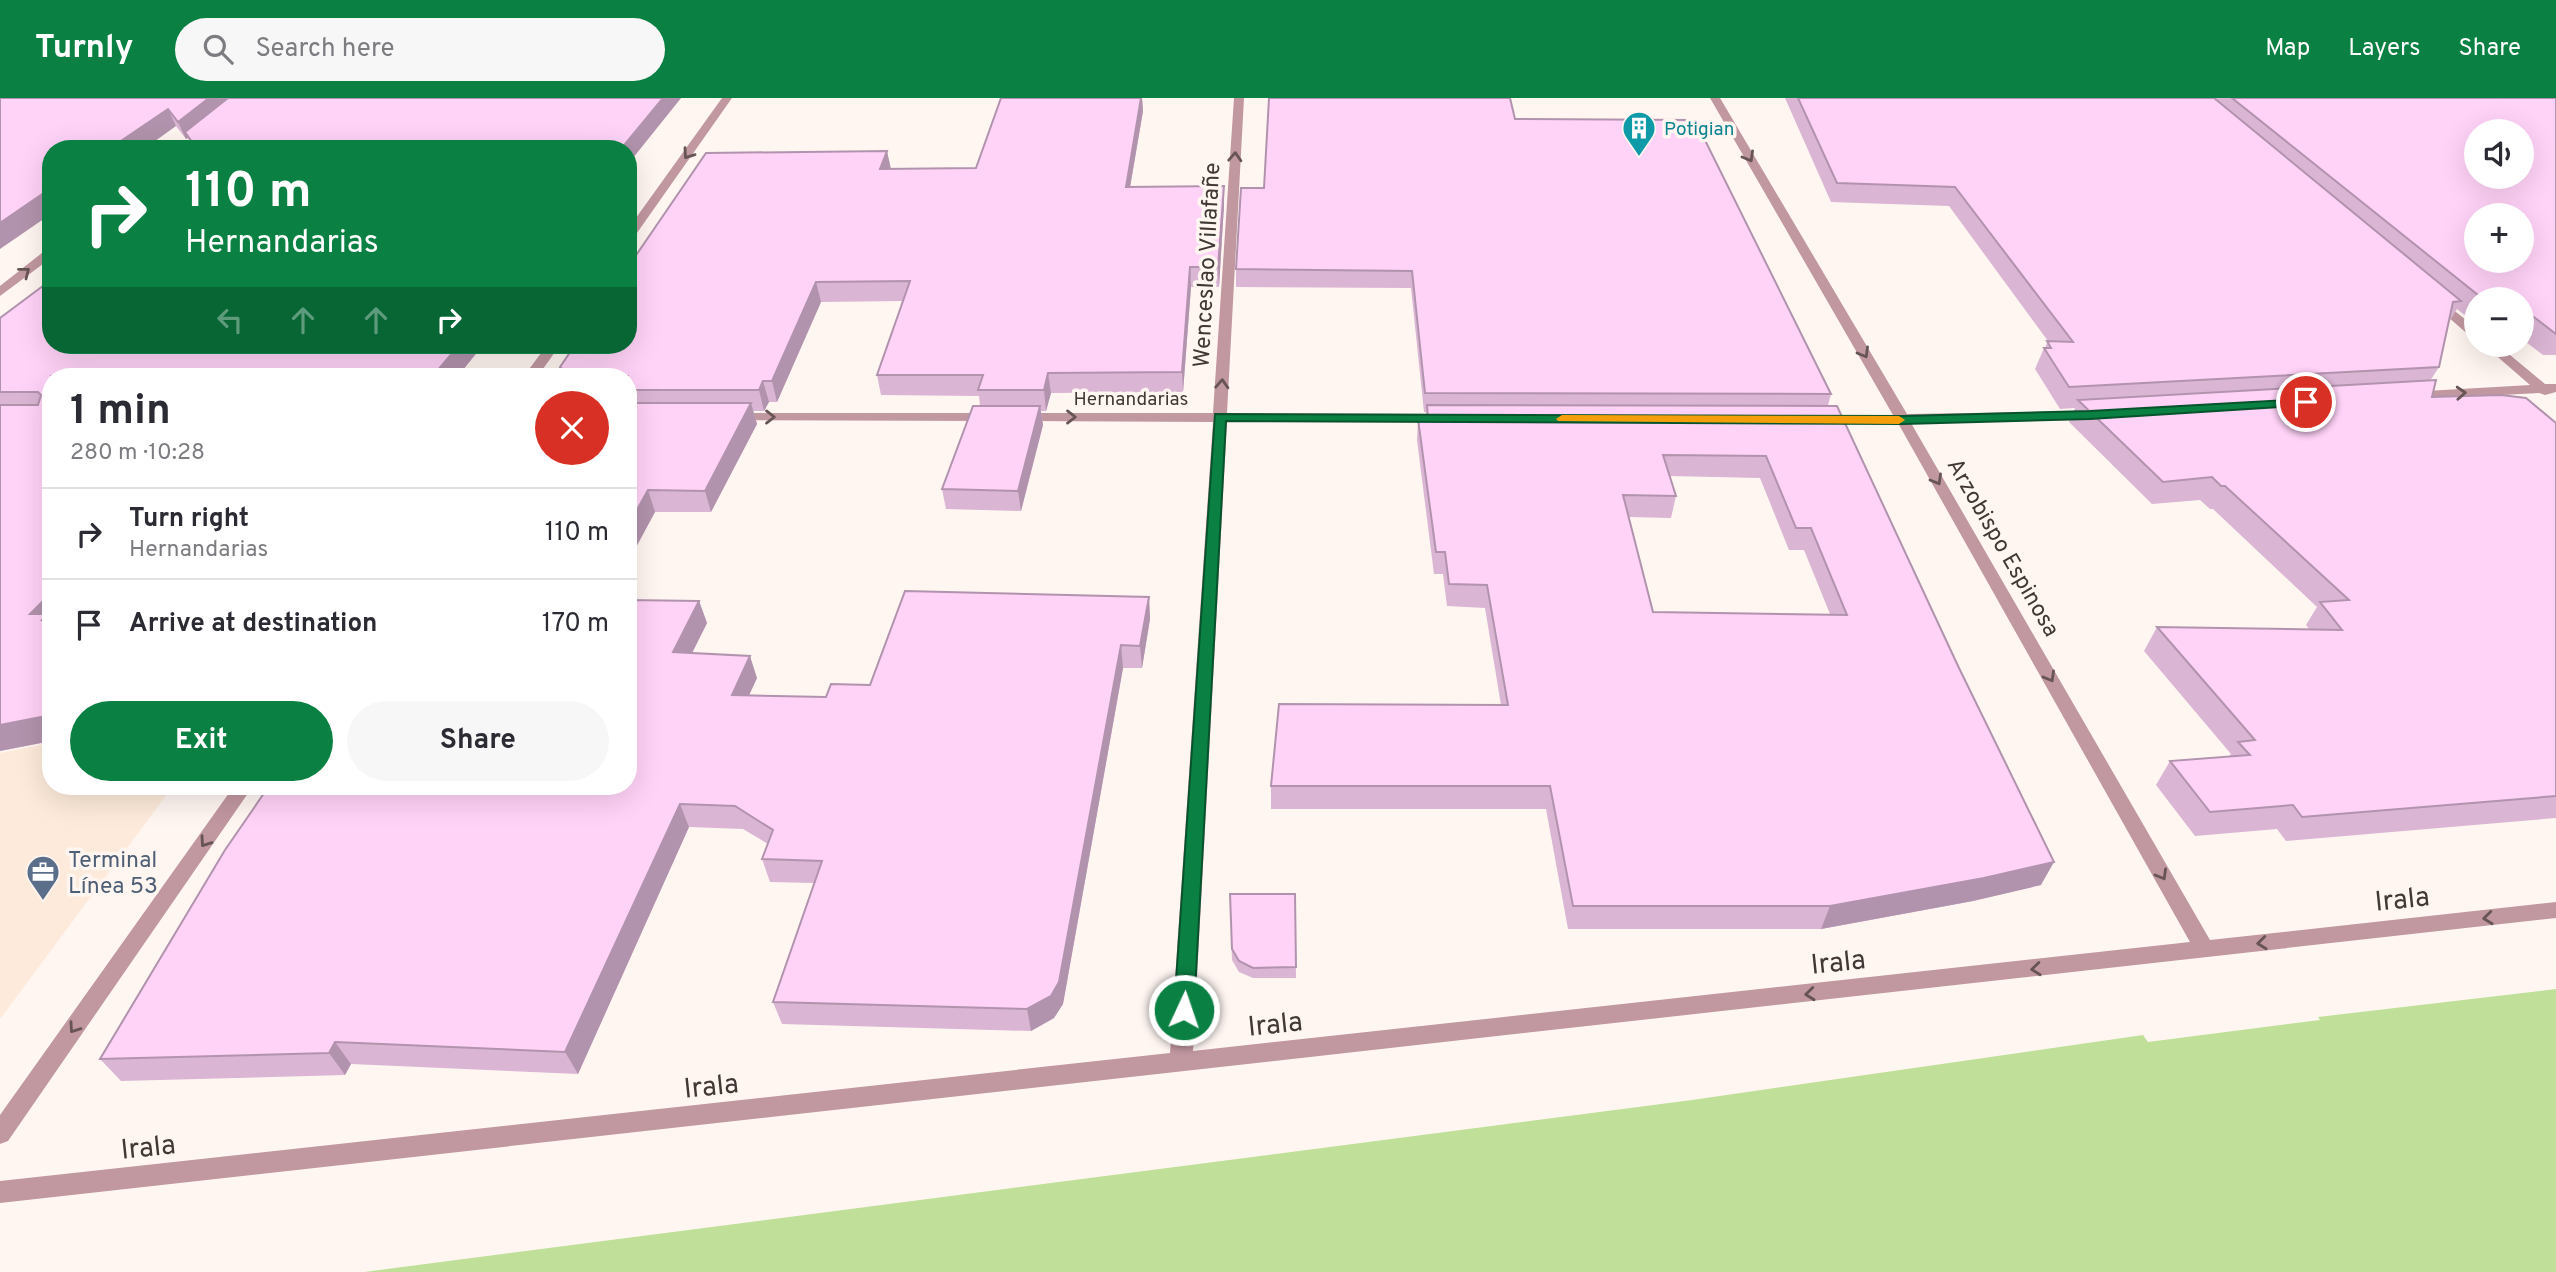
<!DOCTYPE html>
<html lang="en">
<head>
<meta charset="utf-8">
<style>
  body { margin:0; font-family:Overpass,sans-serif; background:#f7f7f7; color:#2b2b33; height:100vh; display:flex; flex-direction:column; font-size:26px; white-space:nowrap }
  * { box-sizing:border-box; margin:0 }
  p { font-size:23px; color:#7c7c81 }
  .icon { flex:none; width:38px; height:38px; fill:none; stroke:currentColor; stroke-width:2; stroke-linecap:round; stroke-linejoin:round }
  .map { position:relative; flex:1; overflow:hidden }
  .details { position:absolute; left:42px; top:270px; width:595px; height:427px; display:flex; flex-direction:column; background:#fff; border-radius:28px; box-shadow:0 7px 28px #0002 }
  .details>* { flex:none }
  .guide { position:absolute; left:42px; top:42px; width:595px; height:214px; border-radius:28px; box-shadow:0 7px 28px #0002; background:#0b8043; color:#fff; overflow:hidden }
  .fabs { position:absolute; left:2464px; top:21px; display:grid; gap:14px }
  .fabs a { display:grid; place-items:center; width:70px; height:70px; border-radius:50%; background:#fff; box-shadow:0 7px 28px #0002; font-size:35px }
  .pin { position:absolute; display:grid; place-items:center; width:60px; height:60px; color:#fff; margin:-30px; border:4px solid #fff; border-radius:50%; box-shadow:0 2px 7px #0007 }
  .me { position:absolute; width:77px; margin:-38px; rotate:3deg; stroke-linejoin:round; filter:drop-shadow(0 0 5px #0008) }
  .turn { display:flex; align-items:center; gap:24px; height:147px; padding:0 28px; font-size:32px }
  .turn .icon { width:91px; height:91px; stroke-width:2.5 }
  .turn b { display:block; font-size:49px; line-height:60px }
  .lanes { display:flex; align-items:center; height:66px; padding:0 28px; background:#0003; justify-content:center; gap:35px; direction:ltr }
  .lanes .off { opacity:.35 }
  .round { display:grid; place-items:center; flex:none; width:74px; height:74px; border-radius:37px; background:#f7f7f7 }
  .headline { display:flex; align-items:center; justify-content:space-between; height:119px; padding:0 28px }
  h1 { font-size:42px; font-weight:700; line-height:52px }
  .primary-button { display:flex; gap:14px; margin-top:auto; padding:14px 28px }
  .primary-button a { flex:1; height:80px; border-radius:42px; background:#0b8043; color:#fff; font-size:28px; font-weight:700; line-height:80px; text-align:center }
  .primary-button a+a { background:#f7f7f7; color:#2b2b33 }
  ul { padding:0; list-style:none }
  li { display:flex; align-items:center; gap:21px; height:91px; padding:0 28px; border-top:2px solid #e1e1e2 }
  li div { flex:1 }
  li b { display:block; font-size:26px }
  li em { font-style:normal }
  header { display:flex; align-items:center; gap:42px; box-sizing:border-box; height:98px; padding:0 35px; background:#0b8043; color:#fff }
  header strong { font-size:33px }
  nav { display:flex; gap:38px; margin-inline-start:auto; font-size:24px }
  .search { width:490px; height:63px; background:#f7f7f7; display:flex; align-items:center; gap:18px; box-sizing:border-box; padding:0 24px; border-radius:38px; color:#7c7c81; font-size:26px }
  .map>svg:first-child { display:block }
</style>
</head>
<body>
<header>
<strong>Turnly</strong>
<div class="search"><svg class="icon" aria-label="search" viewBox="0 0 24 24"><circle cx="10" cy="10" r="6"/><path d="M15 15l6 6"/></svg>Search here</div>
<nav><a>Map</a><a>Layers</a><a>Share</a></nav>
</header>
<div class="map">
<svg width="2556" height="1174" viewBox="0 0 2556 1174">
  <rect width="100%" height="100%" fill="#fff6f2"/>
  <path fill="#fdeada" d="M51,645V688H173L0,921V655Z"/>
  <path fill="#c0df99" d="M2556,891V1174H364L1692,1002L2143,937L2148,944L2320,922L2318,919Z"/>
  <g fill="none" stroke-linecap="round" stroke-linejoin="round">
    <path fill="#c197a0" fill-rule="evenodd" d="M722,0H732L632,142L628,143V131Z
      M1234,0H1244L1227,315L1447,316L1454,320L1447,324H1227L1193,953L2190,844L1898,325L1822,326L1815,322L1822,318L1893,317L1710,0H1720L1907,316L2095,313L2102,317L2095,321L1911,325L2210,842L2556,804V820L0,1105V1083L1170,955L1213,324L1020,323L1013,319L1020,315H1213Z
      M204,29L213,31L190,51H178Z
      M47,151H51V160L0,198V188Z
      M2436,198L2476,230V240L2471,239L2432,205L2430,202Z
      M547,247H560L538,278H524Z
      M2484,247H2498L2545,286H2556V294L2545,297L2539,295L2409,302L2402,298L2409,294L2530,287Z
      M733,315H992L999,319L992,323L728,322L726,319Z
      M234,688H253L8,1043L0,1046V1017Z"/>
  </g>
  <path fill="#dbb5d4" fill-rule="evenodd" d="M0,0H681L628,66V51H193L188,40L186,41L176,28Z
    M1001,0H1142L1143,13L1130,89L1224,107L1219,189H1191L1183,294L1051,295L1046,313H1041L1043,327L1021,413L946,411L942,391L980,308L979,298L881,297L877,277L903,203L821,204L777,304H769L764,313H753L757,326L711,414H655L628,464V278H563L560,269L890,71L976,70Z
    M1785,0H2556V257H2543L2522,241V201H2476V223H2472L2457,211L2449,224H2448L2439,269L2430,283L2432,299L2556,325V720L2286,743L2277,731L2195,738L2156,687L2170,663L2229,658L2231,656L2144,553L2157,529L2309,531L2306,527L2317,509L2213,411H2210L2200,402L2152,406L2069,324L2075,310L2060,311L2035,271L2044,250H2045L2048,243L1949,108L1831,104Z
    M1515,21L1831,296L1828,307L2041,787L1973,803L1821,831H1568L1546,711H1271V688L1501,607L1485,510L1447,508L1443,476H1434L1417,342L1418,321H1426V314H1424L1411,190L1236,189V171ZM1669,378L1760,380L1789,452H1804L1830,516L1653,514L1629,419L1671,420L1676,398Z
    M0,220L51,247H483L458,278H51V643L0,653Z
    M1149,499L1150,521L1142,570H1123L1063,906L1054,920L1031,933L782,926L773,904L814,785L770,784L762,761L768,746L743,731L689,729L578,976L351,966L345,977L121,983L100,961L699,503L707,525L692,555L757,580L749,597L826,599L870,587Z
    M1230,796H1295L1296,880H1253L1239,874L1232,862Z"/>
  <path fill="#b293ad" d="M209,0H238L185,34L188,40L186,41L178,24Z
    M663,0H681L628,66V51H621Z
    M1141,0H1142L1143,13L1127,107L1126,89Z
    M168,11L176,28L144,51H109Z
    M887,53L891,71H880Z
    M1224,88V107L1219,189L1218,169Z
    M51,90V116L0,151V125Z
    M1190,169L1191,189L1183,294L1182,274Z
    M816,184L821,204L777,304L772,283Z
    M459,247H483L458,278H433Z
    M1048,275L1051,295L1046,313L1044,292Z
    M763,283L769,304L764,313L759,292Z
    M751,305L757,326L711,414L705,393Z
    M1040,308L1043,327L1021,413L1018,393Z
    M648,392L655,414L628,464V428Z
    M51,495V534L30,516Z
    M1149,499L1150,521L1142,570L1140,548Z
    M699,503L707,525L681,577L673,554Z
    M1121,547L1123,570L1063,906L1054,920L1031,933L1027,911Z
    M750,558L757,580L739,619L732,597Z
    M51,617V643L0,653V627Z
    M680,706L689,729L578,976L565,954Z
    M2054,764L2041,787L1973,803L1821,831L1830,808Z
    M335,944L351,966L345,977L329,955Z"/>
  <path fill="#ffd2f7" stroke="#b293ad" stroke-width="2" fill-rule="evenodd" d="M0,0H209L178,24L168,11L109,51H51V90L0,125Z
    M228,0H663L621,51H197L185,34Z
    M1001,0H1141L1126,89L1224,88L1218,169H1190L1182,274L1048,275L1044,292H978L983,277H877L910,183L816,184L772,283H763L759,292H628V278H570L560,269L575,247H628V169L706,55L887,53L880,71L976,70Z
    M1269,0H1510L1515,21L1695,22L1831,296L1425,295L1412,173L1236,171L1241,90H1264Z
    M1798,0H2214L2461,203L2453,204L2439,269L2069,289L2044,250H2051L2047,243L2073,244L1955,89L1837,85Z
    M2232,0H2556V236L2522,210V201H2483ZM2476,33H2522V79H2476ZM2476,117H2522V163H2476Z
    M51,182V247H459L433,278H51V495L30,516H47L42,522H51V617L0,627V307H38L41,297L38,294H0V220Z
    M2436,282L2432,299L2501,297L2526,300L2556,325V698L2302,719L2293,707L2210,714L2170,663L2250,657L2238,644L2255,642L2157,529L2342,532L2320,504L2349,502L2225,388H2221L2212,379L2163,384L2078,302Z
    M628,305H751L705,393L648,392L628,428Z
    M1427,307L1837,308L1959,570L2054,764L1984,780L1830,808H1573L1550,688H1271L1279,606L1508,607L1487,487L1449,486L1445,454H1436L1418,321H1428ZM1663,357L1766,358L1796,430H1811L1847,517L1653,514L1623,397L1676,398Z
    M973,308H1040L1018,393L942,391Z
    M905,493L1149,499L1140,548L1121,547L1059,884L1051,898L1027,911L773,904L822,763L762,761L773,732L735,708L680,706L565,954L335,944L329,955L100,961L225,752L269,688H628V502L699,503L673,554L750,558L732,597L826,599L831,586L870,587Z
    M1230,796H1295L1296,869L1253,870L1239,863L1232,851Z"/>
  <defs><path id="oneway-chevron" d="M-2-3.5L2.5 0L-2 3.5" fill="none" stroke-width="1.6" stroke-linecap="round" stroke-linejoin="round" transform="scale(1.75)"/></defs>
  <g stroke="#675454">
    <use href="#oneway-chevron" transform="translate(688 56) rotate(125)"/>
    <use href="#oneway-chevron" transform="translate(1235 59) rotate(-87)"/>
    <use href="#oneway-chevron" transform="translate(1749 59) rotate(60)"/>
    <use href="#oneway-chevron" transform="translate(25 174) rotate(-38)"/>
    <use href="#oneway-chevron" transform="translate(1864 255) rotate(60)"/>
    <use href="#oneway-chevron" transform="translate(1222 286) rotate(-87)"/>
    <use href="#oneway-chevron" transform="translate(2461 295) rotate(-3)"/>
    <use href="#oneway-chevron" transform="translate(770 319)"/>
    <use href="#oneway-chevron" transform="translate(1071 319)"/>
    <use href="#oneway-chevron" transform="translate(1937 382) rotate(60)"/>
    <use href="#oneway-chevron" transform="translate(2050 579) rotate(60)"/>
    <use href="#oneway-chevron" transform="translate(205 744) rotate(125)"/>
    <use href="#oneway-chevron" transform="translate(2162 777) rotate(60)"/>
    <use href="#oneway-chevron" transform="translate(2488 820) rotate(174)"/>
    <use href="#oneway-chevron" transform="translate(2262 845) rotate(174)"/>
    <use href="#oneway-chevron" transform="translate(2036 871) rotate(174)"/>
    <use href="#oneway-chevron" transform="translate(1810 896) rotate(174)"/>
    <use href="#oneway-chevron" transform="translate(74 930) rotate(125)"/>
  </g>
  <path fill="#0b8043" stroke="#07532c" stroke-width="2" d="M2306,301L2312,304L2310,307L2090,321L1903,326L1226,323L1194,912L1191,917L1184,920L1177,917L1174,912L1215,316L1903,318L2090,313Z"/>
  <path fill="#f59e0b" d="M1562,317L1899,318L1905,322L1899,326L1558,323L1556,321Z"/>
  <defs>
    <symbol id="building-pin" viewBox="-11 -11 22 30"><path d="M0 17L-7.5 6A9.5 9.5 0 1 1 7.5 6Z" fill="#0f9aa8" stroke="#fff6f2"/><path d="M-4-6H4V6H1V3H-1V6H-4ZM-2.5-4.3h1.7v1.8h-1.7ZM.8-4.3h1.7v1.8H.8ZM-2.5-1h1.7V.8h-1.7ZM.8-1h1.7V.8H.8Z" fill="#fff"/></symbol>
    <symbol id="office-pin" viewBox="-11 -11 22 30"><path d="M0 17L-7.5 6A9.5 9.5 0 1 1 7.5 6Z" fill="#5c6f8a" stroke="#fff6f2"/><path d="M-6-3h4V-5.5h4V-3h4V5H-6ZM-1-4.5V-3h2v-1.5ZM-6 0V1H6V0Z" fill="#fff"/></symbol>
  </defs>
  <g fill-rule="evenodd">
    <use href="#building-pin" x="1620" y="11" width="38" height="52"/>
    <use href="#office-pin" x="24" y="755" width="38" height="52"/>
  </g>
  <g text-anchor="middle" stroke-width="7" stroke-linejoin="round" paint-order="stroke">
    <g font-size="19" fill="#0d838f" stroke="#fff6f2" text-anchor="start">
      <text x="1664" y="37">Potigian</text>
    </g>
    <g font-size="19" fill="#403834" stroke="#fff6f2">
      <text x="1131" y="307">Hernandarias</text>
    </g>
    <g font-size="23" fill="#403834" stroke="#fff6f2">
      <text transform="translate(1206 167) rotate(-87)" y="8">Wenceslao Villafañe</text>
      <text transform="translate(2004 449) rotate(60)" y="8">Arzobispo Espinosa</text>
    </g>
    <g font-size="23" fill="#4e5e75" stroke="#fff6f2" text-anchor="start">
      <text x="68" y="769">Terminal<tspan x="68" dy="26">Línea 53</tspan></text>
    </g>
    <g font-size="28" fill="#403834" stroke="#fff6f2">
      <text transform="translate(2402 800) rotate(-6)" y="10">Irala</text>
      <text transform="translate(1838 863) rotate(-6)" y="10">Irala</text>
      <text transform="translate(1275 925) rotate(-6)" y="10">Irala</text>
      <text transform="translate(711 987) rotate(-6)" y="10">Irala</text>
      <text transform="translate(148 1048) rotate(-6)" y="10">Irala</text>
    </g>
  </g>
</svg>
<div class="fabs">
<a><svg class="icon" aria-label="sound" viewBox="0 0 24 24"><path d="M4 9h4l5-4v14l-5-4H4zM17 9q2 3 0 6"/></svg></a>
<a>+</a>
<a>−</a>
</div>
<div class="pin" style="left:2306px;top:304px;background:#d93025"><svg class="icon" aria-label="arrive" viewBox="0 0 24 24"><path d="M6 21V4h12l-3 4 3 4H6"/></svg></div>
<svg class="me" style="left:1184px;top:912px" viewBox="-20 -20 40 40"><circle r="17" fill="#0b8043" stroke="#fff" stroke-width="3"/><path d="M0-11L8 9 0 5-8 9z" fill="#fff"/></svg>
<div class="guide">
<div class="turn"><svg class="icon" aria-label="right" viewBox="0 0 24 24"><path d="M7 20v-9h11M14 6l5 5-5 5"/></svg><div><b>110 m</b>Hernandarias</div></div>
<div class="lanes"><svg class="icon off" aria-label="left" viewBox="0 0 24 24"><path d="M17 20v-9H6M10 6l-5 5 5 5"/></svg><svg class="icon off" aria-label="ahead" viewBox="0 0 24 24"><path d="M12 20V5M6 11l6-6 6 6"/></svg><svg class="icon off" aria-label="ahead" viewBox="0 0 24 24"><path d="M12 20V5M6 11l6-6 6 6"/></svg><svg class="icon" aria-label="right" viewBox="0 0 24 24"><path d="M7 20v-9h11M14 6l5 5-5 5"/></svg></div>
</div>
<section class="details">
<div class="headline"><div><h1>1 min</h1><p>280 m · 10:28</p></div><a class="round" style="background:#d93025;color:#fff"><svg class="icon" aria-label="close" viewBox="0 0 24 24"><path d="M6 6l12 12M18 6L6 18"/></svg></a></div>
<ul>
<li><svg class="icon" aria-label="right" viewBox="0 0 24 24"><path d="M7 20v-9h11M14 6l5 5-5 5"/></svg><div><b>Turn right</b><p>Hernandarias</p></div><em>110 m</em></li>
<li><svg class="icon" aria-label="arrive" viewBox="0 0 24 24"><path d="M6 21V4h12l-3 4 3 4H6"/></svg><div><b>Arrive at destination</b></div><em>170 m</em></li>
</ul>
<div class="primary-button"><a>Exit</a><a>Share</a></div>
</section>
</div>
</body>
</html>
